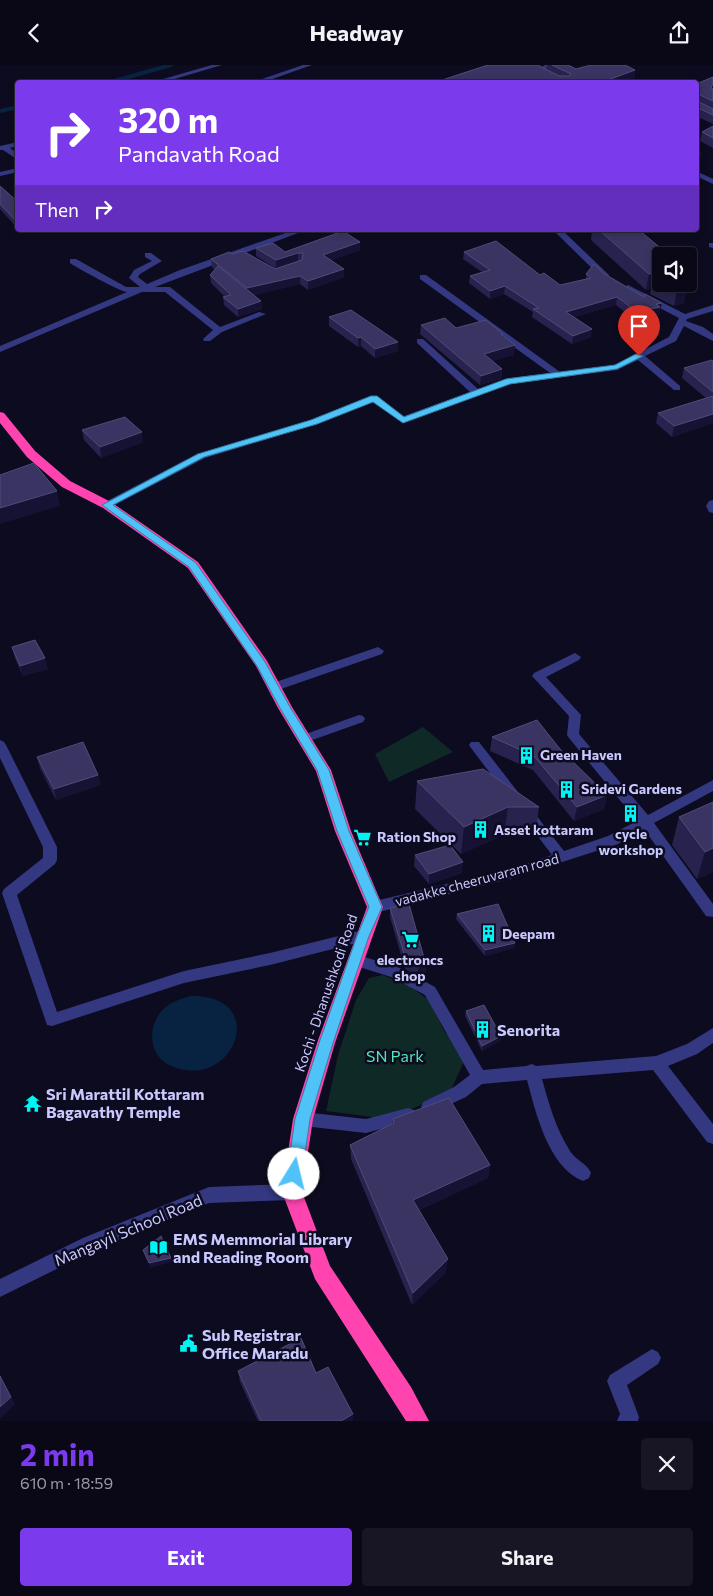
<!DOCTYPE html>
<html lang="en">
<head>
<meta charset="utf-8">
<style>
  body { margin:0; font-family:Commissioner,sans-serif; background:#181624; color:#f1f3f6; height:100vh; display:flex; flex-direction:column; font-size:19px; white-space:nowrap }
  * { box-sizing:border-box; margin:0 }
  p { font-size:16px; color:#999aa1 }
  .icon { flex:none; width:28px; height:28px; fill:none; stroke:currentColor; stroke-width:2; stroke-linecap:round; stroke-linejoin:round }
  .map { position:relative; height:1356px; overflow:hidden }
  .panel { display:flex; flex-direction:column; background:#0a0817; flex:1 }
  .panel>* { flex:none }
  .banner { position:absolute; left:15px; top:15px; width:684px; height:152px; border-radius:5px; box-shadow:0 2px 8px #0003,0 0 0 1px #2a2936; background:#7c3aed; color:#fff; overflow:hidden }
  .fabs { position:absolute; left:652px; top:182px; display:grid; gap:10px }
  .fabs a { display:grid; place-items:center; width:45px; height:45px; border-radius:5px; background:#0a0817; box-shadow:0 2px 8px #0003,0 0 0 1px #2a2936; font-size:25px }
  .pin { position:absolute; display:grid; place-items:center; width:42px; height:42px; color:#fff; margin:-51px -21px; border-radius:50% 50% 50% 0; rotate:-45deg; box-shadow:0 0 5px #0007 }
  .pin .icon { rotate:45deg }
  .me { position:absolute; width:55px; margin:-28px; rotate:9deg; stroke-linejoin:round; filter:drop-shadow(0 0 4px #0008) }
  .turn { display:flex; align-items:center; gap:18px; height:105px; padding:0 20px; font-size:22px }
  .turn .icon { width:65px; height:65px; stroke-width:2.5 }
  .turn b { display:block; font-size:35px; line-height:42px }
  .then { display:flex; align-items:center; height:48px; padding:0 20px; background:#0003; gap:10px; font-size:19px }
  .round { display:grid; place-items:center; flex:none; width:52px; height:52px; border-radius:5px; background:#181624 }
  .head { display:flex; align-items:center; justify-content:space-between; height:85px; padding:0 20px }
  h1 { font-size:30px; font-weight:700; line-height:38px; color:#7c3aed }
  .button { display:flex; gap:10px; margin-top:auto; padding:10px 20px }
  .button a { flex:1; height:58px; border-radius:5px; background:#7c3aed; color:#fff; font-size:20px; font-weight:700; line-height:58px; text-align:center }
  .button a+a { background:#181624; color:#f1f3f6 }
  header { display:flex; justify-content:space-between; align-items:center; height:65px; padding:0 20px; background:#0a0817; font-size:22px; font-weight:700 }
  .map>svg:first-child { display:block }
</style>
</head>
<body>
<header><svg class="icon" aria-label="back" viewBox="0 0 24 24"><path d="M15 5l-7 7 7 7"/></svg>Headway<svg class="icon" aria-label="share" viewBox="0 0 24 24"><path d="M12 15V3M7 8l5-5 5 5M5 13v7h14v-7"/></svg></header>
<div class="map">
<svg width="713" height="1356" viewBox="0 0 713 1356">
  <rect width="100%" height="100%" fill="#0d0b1f"/>
  <path fill="#0e2926" d="M423,662L453,687L389,717L375,689Z
    M383,910L411,922L430,936L444,966L466,992L450,1027L398,1050L380,1053L326,1046L338,990L356,935L369,913Z"/>
  <path fill="#082341" d="M190,931C273,929 233,1030 169,1000C147,989 147,957 166,942C173,936 181,934 190,931Z"/>
  <g fill="none" stroke-linecap="round" stroke-linejoin="round">
    <path stroke="#082341" stroke-width="4" d="M107,18L171,0
      M0,46L18,42"/>
    <path fill="#333881" fill-rule="evenodd" d="M212,0H222L161,18H149Z
      M303,0H312L261,18H250Z
      M545,0H553L542,6L568,18H558L534,6Z
      M18,77V81L10,83L18,89V95L3,85H0V81Z
      M18,103V107L0,111V107Z
      M696,106L713,114V119L696,111Z
      M294,165H306L155,222H170L220,262L259,247L266,249L222,267L210,276H204L203,274L213,265L165,227H142L0,287V281L127,227C121,227 77,203 70,198V194H76L126,222H140L129,213L134,205L152,196L145,192V188H151L162,196L140,209L138,212L147,219L180,205Z
      M553,165H562L609,210V214H603Z
      M709,178H713V183L709,182Z
      M420,210H426L560,307L615,300L669,272L679,253L625,225L624,223L628,220L685,249L713,240V246L687,254L686,256L703,262L713,269V276L684,261L676,276L645,291L680,321V325H674L638,295L617,305L511,319L403,358L373,337L317,359L205,393L111,442H103L102,440L103,438L197,389L311,355L371,331H377L404,351L470,327L417,278V274H423L478,324L509,313L550,308L420,214Z
      M713,435V448L709,447L706,441L709,436Z
      M378,582L384,586L382,589L278,625L274,626L268,622L270,619Z
      M575,588L581,592L579,595L546,612L581,650L579,669L648,750L713,715V726L654,758L713,839V852L706,851L644,764L618,779L513,813L375,848L370,846L368,842L370,838L375,836L513,803L552,790L471,683L469,680L471,677H479L564,786L608,771L637,756L569,673L567,670L569,651L532,611L534,608Z
      M359,650L363,651L365,654L363,657L304,678L300,677L298,674L300,671Z
      M0,675L4,677L6,680L57,782V795L55,799L17,830L57,947L184,906L270,888L363,865L368,867L370,871L368,875L270,900L184,918L52,961L47,960L2,828L4,824L43,793V782L0,693Z
      M355,889L400,903L435,922L483,1005L526,1001L532,999L536,1001L656,991L687,979L713,963V978L697,989L668,1001L713,1059V1079L707,1077L653,1005L542,1014C549,1039 556,1064 570,1086C575,1095 587,1098 591,1108L589,1113L583,1116C548,1102 536,1048 527,1015L482,1019L466,1032L429,1049L423,1047L421,1042L423,1037L454,1022L470,1010L425,930L391,912L350,899L348,895L350,891Z
      M408,1043L414,1045L416,1050L414,1055L366,1068L303,1061L297,1059L295,1054L297,1049L303,1047L366,1054Z
      M292,1119L298,1121L300,1127L298,1133L292,1135L209,1138L95,1185L0,1232V1214L83,1173L209,1122Z
      M652,1284L658,1287L661,1293L658,1299L627,1320L639,1352L638,1356H617L620,1349L607,1316L610,1310Z"/>
    <path fill="#ff44b0" fill-rule="evenodd" d="M0,347L4,348L35,386L70,416L111,437L198,497L267,596L292,642L331,705L351,766L383,842L335,978L313,1054L302,1127L330,1201L411,1322L429,1356H406L315,1214L282,1127L293,1054L317,978L367,842L335,766L316,706L278,643L256,601L188,503L103,443L62,422L27,392L0,358Z"/>
  </g>
  <path fill="#27234e" d="M488,0H542L540,2L546,5L547,0H568L576,4L635,5L634,14L623,18H433Z
    M713,12L712,24H713V59L696,51V19Z
    M713,61V83L700,76L702,67Z
    M0,121L18,137V164L0,144Z
    M592,165H639L661,191V219H682L687,222L684,238L674,241L650,229L651,224L646,225L591,175Z
    M256,183L285,187L360,185L332,195L344,212L308,225L300,219L254,230L261,236L262,244L238,252L224,240L223,232H225L211,218L210,210L215,205L212,202L211,194L232,189L276,204L256,191Z
    M464,187L540,210L560,220L586,214V209L603,208L660,245L659,250L632,256L626,248L616,240L574,252L591,272L572,279L532,252L533,247L504,229L490,234L469,218L470,211L482,207L463,194Z
    M329,252L398,286L375,293L361,281L358,282L329,261Z
    M421,260L456,263L503,270L514,290L492,296L502,304L501,314L480,320L420,269Z
    M713,296V358L672,372L656,358L658,348L706,333L682,313L684,303Z
    M82,365L143,377L101,393L84,375Z
    M12,582L48,604L23,611L15,593Z
    M492,672L560,684L607,730L604,744L574,756L533,705L490,686Z
    M37,692L98,710L100,720L56,735L40,703Z
    M417,716L539,742L535,770H504L461,789L415,744Z
    M713,737V807L697,814L672,780L679,752Z
    M415,790L462,808L429,819L414,801Z
    M390,843L426,900V909L418,911L405,904L390,852Z
    M457,849L515,878L514,883L485,891L456,854Z
    M466,946L501,971L500,976L482,986L465,951Z
    M393,1054L490,1100L488,1113L419,1145L446,1207L412,1240L351,1094L350,1080L392,1059Z
    M238,1306L353,1349V1356H258L240,1317Z"/>
  <path fill="#151233" d="M635,5L634,14L623,18H600Z
    M700,89L699,99H696V91Z
    M22,165H36L22,169Z
    M360,177V185L324,198L323,190Z
    M298,188V196L276,204V195Z
    M344,204V212L308,225V216Z
    M658,207L653,213L651,224L646,225L649,209Z
    M300,211V219L248,232L247,223Z
    M505,221L504,229L490,234V226Z
    M687,222L684,238L674,241L677,225Z
    M617,232L616,240L565,255L566,247Z
    M261,236L262,244L238,252V244Z
    M662,238L659,250L632,256L633,248Z
    M592,264L591,272L572,279L573,271Z
    M361,272V281L358,282V273Z
    M398,277V286L375,293V284Z
    M515,280L514,290L484,299V289Z
    M502,304L501,314L480,320L481,311Z
    M713,349V358L672,372L674,361Z
    M142,367L143,377L101,393L100,382Z
    M57,426L60,441L0,459V443Z
    M45,593L48,604L23,611L20,601Z
    M98,710L100,720L56,735L54,724Z
    M607,730L604,744L574,756L577,742Z
    M508,742L504,770L461,789L464,762Z
    M713,783V807L697,814L705,787Z
    M463,797L462,808L429,819V809Z
    M515,878L514,883L485,891V885Z
    M426,900V909L418,911V902Z
    M501,971L500,976L482,986V981Z
    M490,1100L488,1113L412,1148L413,1135Z
    M171,1193L172,1197L150,1203L149,1198Z
    M448,1194L446,1207L412,1240L413,1228Z
    M0,1311L15,1339L0,1354Z
    M353,1349V1356H341Z"/>
  <path fill="#393461" stroke="#504c7a" d="M488,0H537L559,11H569L571,9L552,0H568L576,4L591,0H625L635,5L600,18H433Z
    M713,12V18L711,23L713,24V36L696,28V19Z
    M696,31L697,36L713,44V50L696,42Z
    M713,61V73L702,67Z
    M696,77H697L700,89L696,91Z
    M0,121L18,137V158L0,139Z
    M599,165H639L670,191H661V217L653,213L658,207L649,209Z
    M343,166L360,177L323,190L344,204L308,216L300,211L247,223L211,194L229,187L232,189L243,186L275,204L302,195L303,188H298L276,195L256,183L273,178L285,187Z
    M496,176L540,210L544,208L560,220L591,213L586,209L594,199L603,208L644,232L645,229L662,238L656,239L660,242L633,248L628,240L617,232L566,247L592,264L573,271L533,244L539,243L505,221L490,226L470,211L490,205L464,187Z
    M218,201L261,236L238,244L223,232L231,230L210,210Z
    M664,219H682L687,222L677,225Z
    M351,245L398,277L375,284L361,272L358,273L329,252Z
    M445,253L456,263L486,255L503,269H501L515,280L484,289L502,304L481,311L421,260Z
    M712,295L713,296V327L684,303Z
    M713,331V349L674,361L658,348Z
    M125,352L142,367L100,382L82,365Z
    M34,398L57,426L0,443V410Z
    M35,575L45,593L20,601L12,582Z
    M537,655L560,684L607,730L577,742L534,691L492,672Z
    M83,677L98,710L54,724L37,692Z
    M483,704L539,742H508L464,762L417,716Z
    M713,737V783L705,787L679,752Z
    M450,780L463,797L429,809L415,790Z
    M409,839L426,900L418,902L406,895L390,843Z
    M498,839L515,878L485,885L457,849Z
    M484,940L501,971L482,981L466,946Z
    M449,1033L490,1100L413,1135L448,1194L413,1228L350,1080L394,1058L393,1054Z
    M161,1171L171,1193L149,1198L143,1185Z
    M301,1273L316,1308L328,1302L353,1349L341,1356H261L238,1306Z
    M0,1311L11,1332L0,1342Z"/>
  <path fill="#4fc3f7" stroke="#337fa1" d="M636,289L643,291L617,304L510,319L403,358L373,337L317,359L204,392L113,440L196,498L265,597L290,642L329,705L349,766L382,842L369,871L333,978L310,1054L302,1109L300,1114L294,1116L289,1114L287,1109L295,1054L319,978L357,871L369,842L337,766L317,705L280,643L257,601L189,502L102,440L198,389L311,355L371,331H377L404,352L506,314L615,300Z"/>
  <defs>
    <symbol id="building-bare" viewBox="-9 -9 18 18"><path d="M-4-6H4V6H1V3H-1V6H-4ZM-2.5-4.3h1.7v1.8h-1.7ZM.8-4.3h1.7v1.8H.8ZM-2.5-1h1.7V.8h-1.7ZM.8-1h1.7V.8H.8Z" fill="#00f4f4" stroke="#0d0b1f" stroke-width="2.5" paint-order="stroke"/></symbol>
    <symbol id="supermarket-bare" viewBox="-9 -9 18 18"><path d="M-6-5.5h2.5l.6 2H6L4.5 2H-2.5L-4.4-4H-6ZM-1.5 3.2a1.3 1.3 0 1 0 .1 0ZM3 3.2a1.3 1.3 0 1 0 .1 0Z" fill="#00f4f4" stroke="#0d0b1f" stroke-width="2.5" paint-order="stroke"/></symbol>
    <symbol id="temple-bare" viewBox="-9 -9 18 18"><path d="M0-6L5-2H3V0L6.5 2.5H4V6H1.5V3h-3V6H-4V2.5H-6.5L-3 0V-2H-5Z" fill="#00f4f4" stroke="#0d0b1f" stroke-width="2.5" paint-order="stroke"/></symbol>
    <symbol id="library-bare" viewBox="-9 -9 18 18"><path d="M-6-4Q-3-5.5-.7-3.5V5Q-3 3-6 4ZM6-4Q3-5.5 .7-3.5V5Q3 3 6 4Z" fill="#00f4f4" stroke="#0d0b1f" stroke-width="2.5" paint-order="stroke"/></symbol>
    <symbol id="civic-bare" viewBox="-9 -9 18 18"><path d="M-.6-6.5H3V-4.5H.6V-3L4-1V1h2V6H-6V1h2V-1L-.6-3ZM-1.2 2.5V6h2.4V2.5Z" fill="#00f4f4" stroke="#0d0b1f" stroke-width="2.5" paint-order="stroke"/></symbol>
  </defs>
  <g fill-rule="evenodd">
    <use href="#building-bare" x="514" y="678" width="25" height="25"/>
    <use href="#building-bare" x="554" y="712" width="25" height="25"/>
    <use href="#building-bare" x="618" y="736" width="25" height="25"/>
    <use href="#building-bare" x="468" y="752" width="25" height="25"/>
    <use href="#supermarket-bare" x="350" y="760" width="25" height="25"/>
    <use href="#building-bare" x="476" y="856" width="25" height="25"/>
    <use href="#supermarket-bare" x="398" y="862" width="25" height="25"/>
    <use href="#building-bare" x="470" y="952" width="25" height="25"/>
    <use href="#temple-bare" x="20" y="1026" width="25" height="25"/>
    <use href="#library-bare" x="146" y="1170" width="25" height="25"/>
    <use href="#civic-bare" x="176" y="1266" width="25" height="25"/>
  </g>
  <g text-anchor="middle" stroke-width="5" stroke-linejoin="round" paint-order="stroke">
    <g font-size="14" font-weight="bold" fill="#cac9ff" stroke="#0d0b1f" text-anchor="start">
      <text x="540" y="695">Green Haven</text>
      <text x="581" y="729">Sridevi Gardens</text>
      <text x="494" y="770">Asset kottaram</text>
      <text x="631" y="774" text-anchor="middle">cycle<tspan x="631" dy="16">workshop</tspan></text>
      <text x="377" y="777">Ration Shop</text>
      <text x="502" y="874">Deepam</text>
      <text x="410" y="900" text-anchor="middle">electroncs<tspan x="410" dy="16">shop</tspan></text>
    </g>
    <g font-size="14" fill="#cac9ff" stroke="#0d0b1f">
      <text transform="translate(477 815) rotate(-15)" y="5">vadakke cheeruvaram road</text>
      <text transform="translate(326 928) rotate(-71)" y="5">Kochi - Dhanushkodi Road</text>
    </g>
    <g font-size="16" font-weight="bold" fill="#cac9ff" stroke="#0d0b1f" text-anchor="start">
      <text x="497" y="971">Senorita</text>
      <text x="46" y="1035">Sri Marattil Kottaram<tspan x="46" dy="18">Bagavathy Temple</tspan></text>
      <text x="173" y="1180">EMS Memmorial Library<tspan x="173" dy="18">and Reading Room</tspan></text>
      <text x="202" y="1276">Sub Registrar<tspan x="202" dy="18">Office Maradu</tspan></text>
    </g>
    <g font-size="16" fill="#50e5b1" stroke="#0d0b1f">
      <text x="395" y="997">SN Park</text>
    </g>
    <g font-size="16" fill="#cac9ff" stroke="#0d0b1f">
      <text transform="translate(128 1165) rotate(-23)" y="6">Mangayil School Road</text>
    </g>
  </g>
</svg>
<div class="fabs">
<a><svg class="icon" aria-label="sound" viewBox="0 0 24 24"><path d="M4 9h4l5-4v14l-5-4H4zM17 9q2 3 0 6"/></svg></a>
</div>
<div class="pin" style="left:639px;top:291px;background:#d93025"><svg class="icon" aria-label="arrive" viewBox="0 0 24 24"><path d="M6 21V4h12l-3 4 3 4H6"/></svg></div>
<svg class="me" style="left:294px;top:1109px" viewBox="-20 -20 40 40"><circle r="19" fill="#fff"/><path d="M0-13L10 11 0 6-10 11z" fill="#4fc3f7"/></svg>
<div class="banner">
<div class="turn"><svg class="icon" aria-label="right" viewBox="0 0 24 24"><path d="M7 20v-9h11M14 6l5 5-5 5"/></svg><div><b>320 m</b>Pandavath Road</div></div>
<div class="then">Then<svg class="icon" aria-label="right" viewBox="0 0 24 24"><path d="M7 20v-9h11M14 6l5 5-5 5"/></svg></div>
</div>
</div>
<section class="panel">
<div class="head"><div><h1>2 min</h1><p>610 m · 18:59</p></div><a class="round"><svg class="icon" aria-label="close" viewBox="0 0 24 24"><path d="M6 6l12 12M18 6L6 18"/></svg></a></div>
<div class="button"><a>Exit</a><a>Share</a></div>
</section>
</body>
</html>
